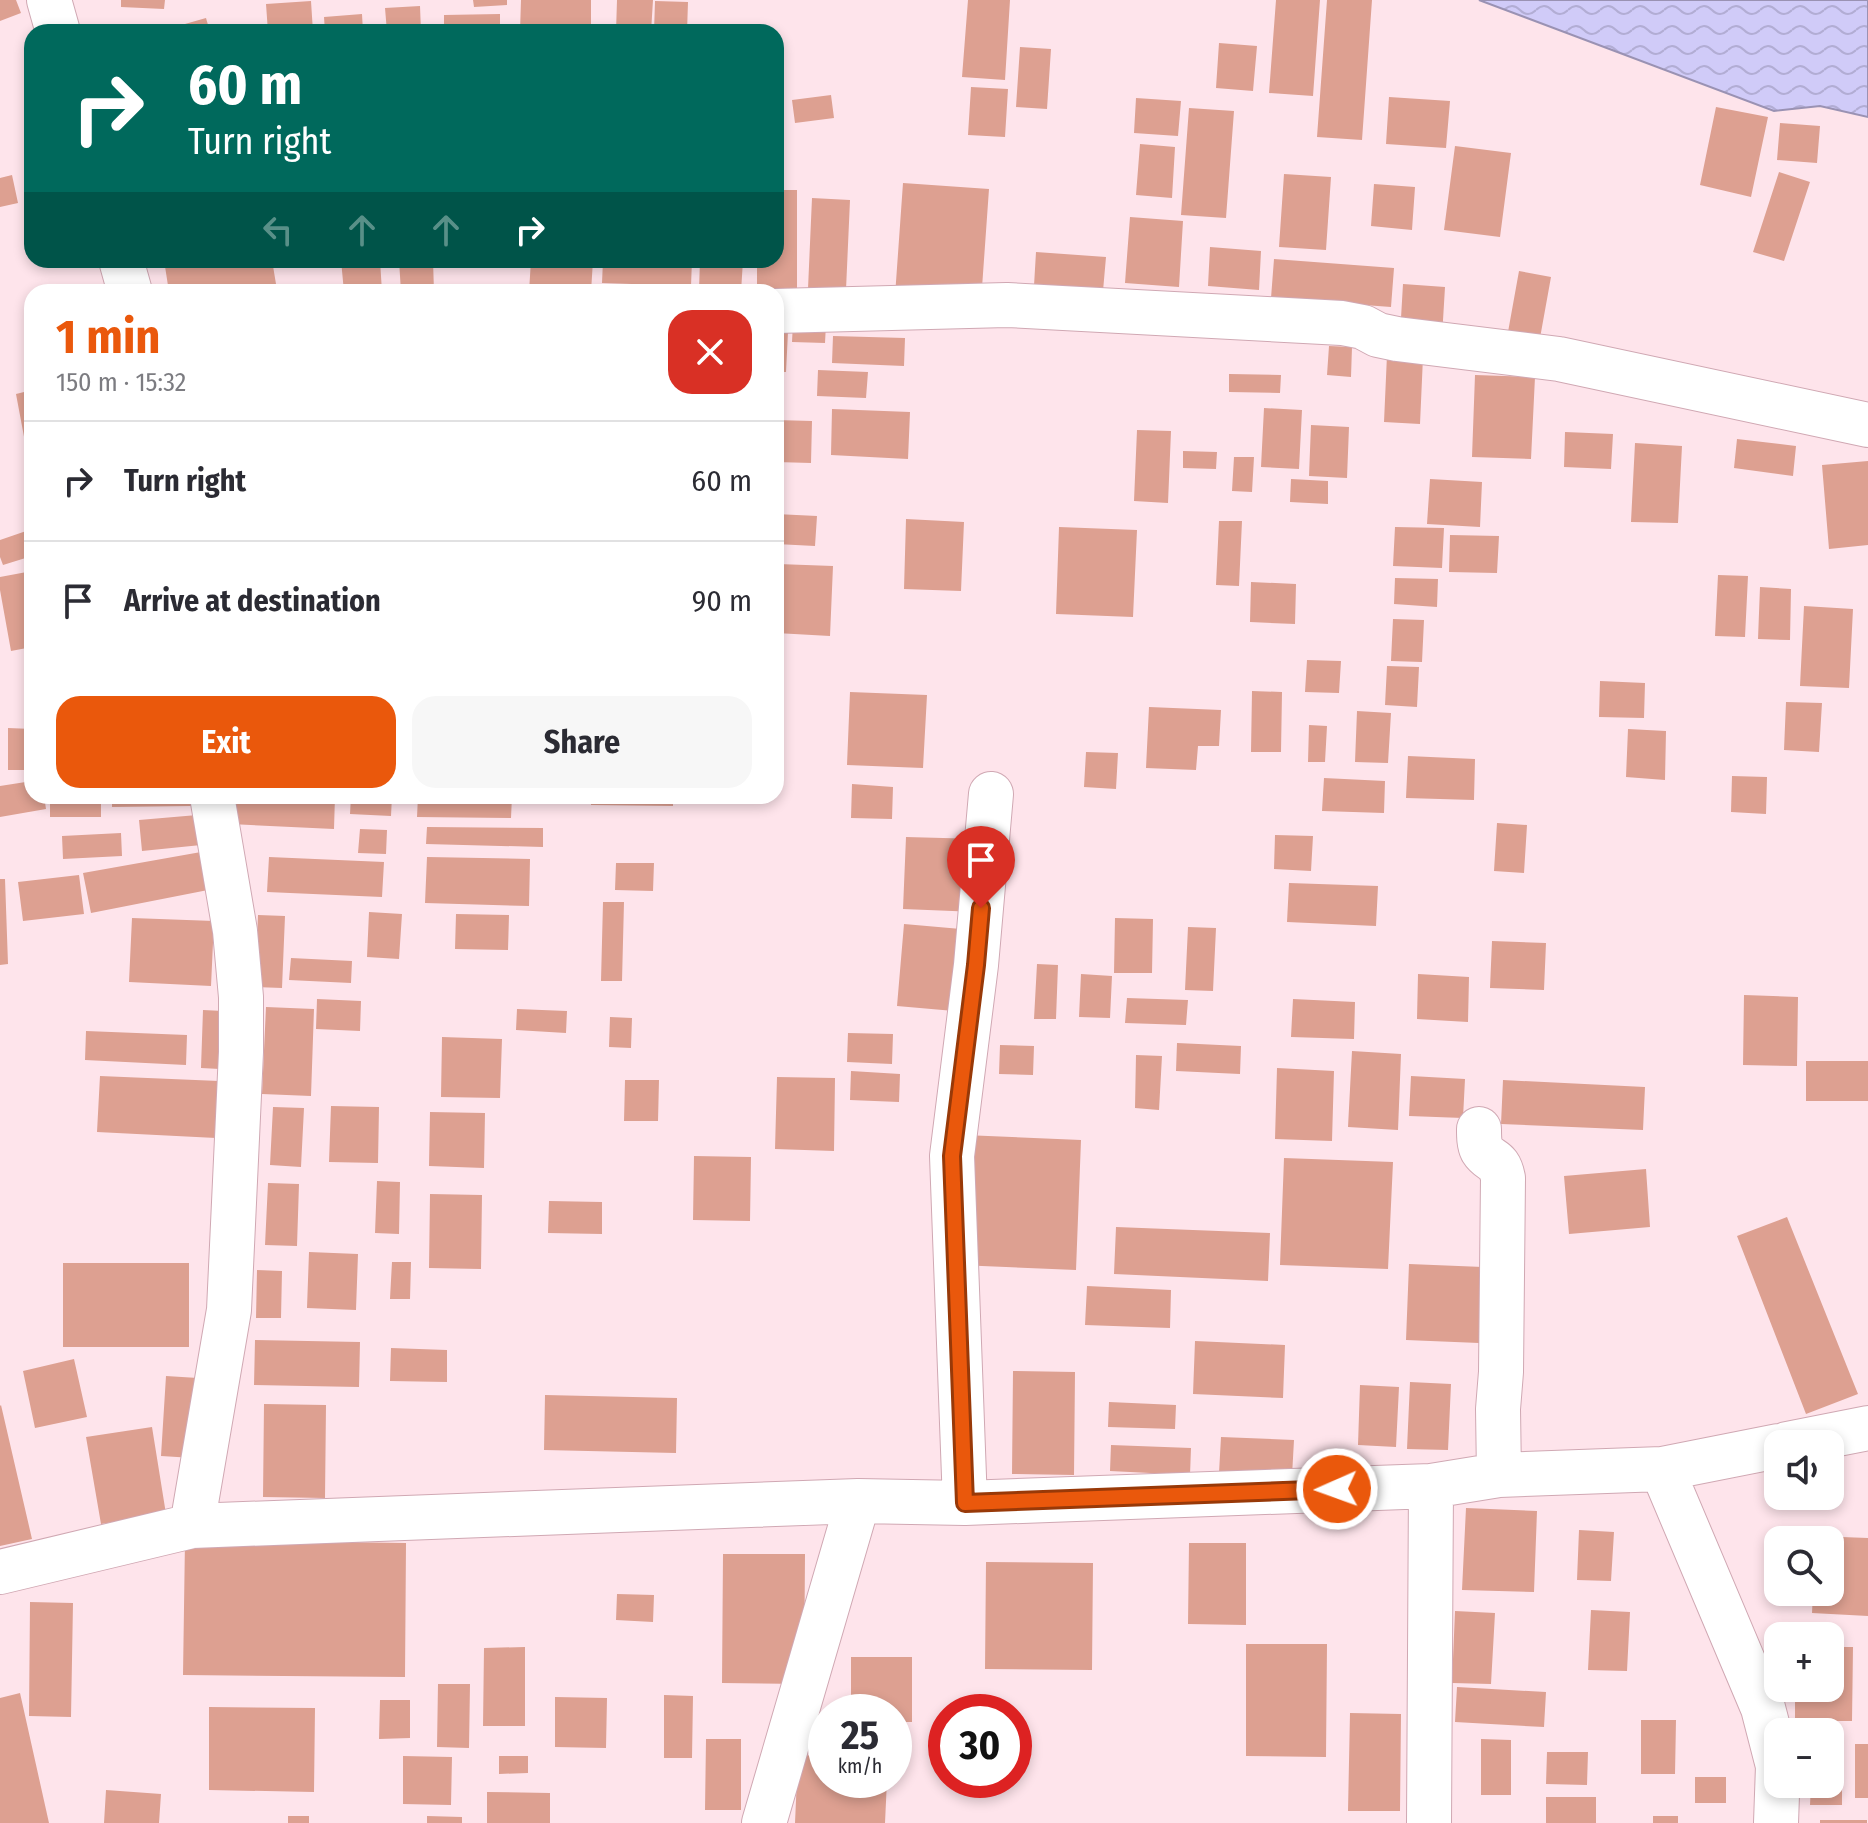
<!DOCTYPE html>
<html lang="en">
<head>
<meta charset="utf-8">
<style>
  body { margin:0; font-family:"Fira Sans Condensed",sans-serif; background:#f7f7f7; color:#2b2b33; height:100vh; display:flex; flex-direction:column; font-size:30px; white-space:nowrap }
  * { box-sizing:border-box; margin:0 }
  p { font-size:26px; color:#7c7c81 }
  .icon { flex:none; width:44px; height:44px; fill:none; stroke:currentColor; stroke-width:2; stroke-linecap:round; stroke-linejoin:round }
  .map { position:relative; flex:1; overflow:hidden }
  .details { position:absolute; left:24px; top:284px; width:760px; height:520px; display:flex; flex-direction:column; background:#fff; border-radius:24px; box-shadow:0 4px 12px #0003 }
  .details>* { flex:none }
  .top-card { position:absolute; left:24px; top:24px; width:760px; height:244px; border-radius:24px; box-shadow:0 4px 12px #0003; background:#00695c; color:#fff; overflow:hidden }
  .fabs { position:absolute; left:1764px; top:1430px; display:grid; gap:16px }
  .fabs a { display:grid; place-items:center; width:80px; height:80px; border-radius:16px; background:#fff; box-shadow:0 4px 12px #0003; font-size:40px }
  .speed { position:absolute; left:808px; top:1694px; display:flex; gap:16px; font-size:40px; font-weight:700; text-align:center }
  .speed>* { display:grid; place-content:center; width:104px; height:104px; border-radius:50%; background:#fff; box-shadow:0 4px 12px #0003; line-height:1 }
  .speed small { font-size:20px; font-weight:400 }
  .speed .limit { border:12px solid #d22; background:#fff; color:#111 }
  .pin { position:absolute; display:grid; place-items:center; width:68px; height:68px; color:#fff; margin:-82px -34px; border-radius:50% 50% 50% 0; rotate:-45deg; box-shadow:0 0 8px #0007 }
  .pin .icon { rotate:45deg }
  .me { position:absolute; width:88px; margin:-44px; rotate:268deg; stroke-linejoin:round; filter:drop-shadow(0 0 6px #0008) }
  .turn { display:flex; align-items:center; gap:28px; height:168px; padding:0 32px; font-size:36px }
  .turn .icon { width:104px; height:104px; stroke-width:2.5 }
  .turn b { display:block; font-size:56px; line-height:68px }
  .lanes { display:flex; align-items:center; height:76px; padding:0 32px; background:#0003; justify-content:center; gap:40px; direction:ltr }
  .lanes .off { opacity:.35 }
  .round { display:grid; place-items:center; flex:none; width:84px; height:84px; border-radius:24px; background:#f7f7f7 }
  .overview { display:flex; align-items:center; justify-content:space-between; height:136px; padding:0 32px }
  h1 { font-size:48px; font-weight:700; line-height:60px; color:#ea580c }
  .action { display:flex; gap:16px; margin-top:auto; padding:16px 32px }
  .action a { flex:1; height:92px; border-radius:24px; background:#ea580c; color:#fff; font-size:32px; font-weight:700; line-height:92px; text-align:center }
  .action a+a { background:#f7f7f7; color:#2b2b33 }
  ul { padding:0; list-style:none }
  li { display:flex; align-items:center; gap:24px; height:120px; padding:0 32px; border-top:2px solid #e1e1e2 }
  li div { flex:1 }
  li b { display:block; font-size:30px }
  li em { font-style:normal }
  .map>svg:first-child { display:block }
</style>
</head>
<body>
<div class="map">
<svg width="1868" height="1823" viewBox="0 0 1868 1823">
  <defs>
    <pattern id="water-waves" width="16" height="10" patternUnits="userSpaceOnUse" patternTransform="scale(2)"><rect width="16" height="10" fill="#d0cbf8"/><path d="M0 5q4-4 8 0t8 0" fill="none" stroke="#b2add4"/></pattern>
  </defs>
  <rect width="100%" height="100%" fill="#fee4eb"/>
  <path fill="url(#water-waves)" stroke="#9a92b3" stroke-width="2" d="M1479,0H1868V117L1820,106L1774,111Z"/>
  <path fill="#dda091" d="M0,0H16L21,13L0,21Z
    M121,0H165L164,9L121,7Z
    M473,0H507V5L474,7Z
    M521,0H591V32H520Z
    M617,0H653L651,32H616Z
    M968,0H1010L1005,80L962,77Z
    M1276,0H1320L1313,96L1269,93Z
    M1327,0H1372L1362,140L1317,137Z
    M311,1L313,32H268L266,4Z
    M655,1L688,2L687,32H654Z
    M420,6L421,32H387L385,8Z
    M362,14L363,32H325L324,17Z
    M500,14V32H444V15Z
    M206,18L210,32H172L171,28Z
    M1219,43L1257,46L1253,91L1216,88Z
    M1020,47L1051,49L1047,109L1016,107Z
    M971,87L1008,89L1005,137L968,135Z
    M831,95L834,118L795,123L792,100Z
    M1389,97L1450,101L1446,148L1386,144Z
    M1136,98L1181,101L1178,136L1134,133Z
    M1716,107L1768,117L1751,197L1700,185Z
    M1189,108L1234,111L1226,218L1181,215Z
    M1780,123L1820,126L1817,163L1777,160Z
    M1140,144L1175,147L1172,198L1136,195Z
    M1455,146L1511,153L1500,237L1444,230Z
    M1779,172L1810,182L1784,261L1753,252Z
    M1284,174L1331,177L1326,250L1279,247Z
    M12,175L18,203L0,207V178Z
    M903,183L989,189L981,302L895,296Z
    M1374,184L1415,187L1412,230L1371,226Z
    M776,190H797V294L757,292V260H776Z
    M812,198L850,200L846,290L808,289Z
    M1130,217L1183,221L1179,287L1125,283Z
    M1210,247L1261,251L1259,290L1208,286Z
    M1036,252L1106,257L1103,291L1034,286Z
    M1274,259L1394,268L1391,307L1271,298Z
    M164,260H272L276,284L228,292H169Z
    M341,260H380L382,292H344Z
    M399,260H433L434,292H401Z
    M531,260H593L591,292H529Z
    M603,260H692L691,286L602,283Z
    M700,260H743L741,292L699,290Z
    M1519,271L1551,277L1540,338L1508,332Z
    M1403,284L1445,287L1442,337L1400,335Z
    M793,322L826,324L825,343L792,342Z
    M776,332H788L786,372H776Z
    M833,336L905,338L904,366L832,363Z
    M1329,346L1352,347L1351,377L1327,375Z
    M1387,355L1423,357L1420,424L1384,422Z
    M818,370L868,372L866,398L817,396Z
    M1229,374L1281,375L1280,393L1229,392Z
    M1475,375L1535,377L1531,459L1472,457Z
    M32,390V457L28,458L16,394Z
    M1264,408L1302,410L1299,469L1261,467Z
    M832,409L910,412L908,459L831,455Z
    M776,420L812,421L811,463L776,462Z
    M1311,425L1349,427L1347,478L1309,476Z
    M1137,430L1171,431L1168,503L1134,501Z
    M1565,432L1613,434L1611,469L1564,467Z
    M1737,439L1796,446L1793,476L1734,468Z
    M1635,443L1682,446L1678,523L1631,522Z
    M1183,451L1217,452L1216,469L1183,468Z
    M1234,457H1254L1252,492L1232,491Z
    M1868,461V545L1829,549L1822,465Z
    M32,475V502H31L24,477Z
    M1291,479L1328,481V504L1290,502Z
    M1430,479L1482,482L1480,527L1427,524Z
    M776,514L817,516L815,546L776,544Z
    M906,519L964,522L961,591L904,589Z
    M1219,521H1242L1239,586L1216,585Z
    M1059,527L1137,530L1133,617L1056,614Z
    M1395,527L1444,528L1442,568L1393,566Z
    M32,529V556L3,565L0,557V540Z
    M1450,535L1499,536L1497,573L1449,572Z
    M778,564L833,566L830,636L776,633Z
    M32,571V647L11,651L0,590V577Z
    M1718,575L1748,576L1745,637L1715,636Z
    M1395,578L1438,579L1437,607L1394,604Z
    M1251,582L1296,584L1295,624L1250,622Z
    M1760,587L1791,589L1790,640L1758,639Z
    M1804,606L1853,609L1849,688L1800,686Z
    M1393,619L1424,620L1422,662L1391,661Z
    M1307,660L1341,661L1339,693L1305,692Z
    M1387,666L1419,667L1417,707L1385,705Z
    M1600,681L1645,683L1644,718L1599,717Z
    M1252,691L1282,692L1281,752H1251Z
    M850,692L927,695L923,768L847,765Z
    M1786,702L1822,703L1819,752L1784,750Z
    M1149,707L1221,710L1219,746H1198L1196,770L1146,768Z
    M1357,711L1391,713L1388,763L1355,762Z
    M1309,725L1327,726L1325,762H1308Z
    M8,728L32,729V770H8Z
    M1628,729L1666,731L1665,780L1626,777Z
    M1086,752L1118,753L1116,789L1084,787Z
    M1408,756L1475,759L1474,800L1406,798Z
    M1732,776L1767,777L1766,814L1731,812Z
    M1324,778L1385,781L1384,813L1322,811Z
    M32,781V796H44L46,809L0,817V786Z
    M852,784L893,787L892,819L851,818Z
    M50,796H101V817H50Z
    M112,796H192V806L112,807Z
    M231,796H335L334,829L230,824Z
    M351,796H392L391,816L350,814Z
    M418,796H512L511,818L417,817Z
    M591,796H673V806L591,805Z
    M209,814L211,844L142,851L139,820Z
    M1497,823L1527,825L1524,873L1494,871Z
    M427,827L543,828V847L426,844Z
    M360,829L387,830L386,854L358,853Z
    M121,833L122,856L63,859L62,836Z
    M1275,835L1313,836L1311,871L1274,869Z
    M906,837L980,839L977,912L903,909Z
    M201,852L208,890L91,913L83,873Z
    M269,857L384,862L382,897L267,892Z
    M427,857L530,859L529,906L425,903Z
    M616,863H654L653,891L615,890Z
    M79,875L84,914L23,921L18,882Z
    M0,879H5L8,964L0,965Z
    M1289,883L1378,886L1376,926L1287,922Z
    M603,902H624L622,981H601Z
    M369,912L402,914L399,959L367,957Z
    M456,914L509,915L508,950L455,949Z
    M258,915L285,916L282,988L255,987Z
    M132,918L214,921L211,986L129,982Z
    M1115,918L1153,919L1152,973H1114Z
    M904,924L961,929L954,1011L897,1006Z
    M1188,927L1216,928L1213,991L1185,990Z
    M1492,941L1546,943L1544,990L1490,988Z
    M291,958L352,961L351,983L289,980Z
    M1037,964L1058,965L1056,1019H1034Z
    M1081,974L1112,976L1110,1018L1079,1017Z
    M1418,974L1469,977L1468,1022L1417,1019Z
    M1744,995L1798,997L1797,1066L1743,1065Z
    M1127,998L1188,1000L1186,1025L1125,1023Z
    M317,999L361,1001L360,1031L316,1029Z
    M1293,999L1355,1002L1354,1039L1291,1037Z
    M266,1007L314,1009L311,1096L262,1094Z
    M517,1009L567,1011L566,1033L516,1030Z
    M203,1010L223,1011L220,1069L201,1068Z
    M610,1017L632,1018L631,1048L609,1047Z
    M86,1031L187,1035L186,1065L85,1060Z
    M848,1033L893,1034L892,1064L847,1062Z
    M442,1037L502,1039L500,1098L441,1097Z
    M1177,1043L1241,1046L1240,1074L1176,1071Z
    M1000,1045L1034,1046L1033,1075L999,1074Z
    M1352,1051L1401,1054L1398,1130L1348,1127Z
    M1136,1055L1162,1056L1159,1110L1135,1108Z
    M1806,1061H1868V1101H1806Z
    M1277,1068L1334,1071L1332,1141L1275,1139Z
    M851,1071L900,1074L899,1102L850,1100Z
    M100,1076L219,1081L216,1138L97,1132Z
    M1411,1076L1465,1079L1463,1118L1409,1116Z
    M777,1077L835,1078L834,1151L775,1149Z
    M625,1080H659L658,1121H624Z
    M1503,1080L1645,1087L1643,1130L1501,1124Z
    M331,1106L379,1107L378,1163L329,1162Z
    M273,1107L304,1108L301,1167L270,1165Z
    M430,1112L485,1113L484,1168L429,1166Z
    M964,1135L1081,1140L1076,1270L958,1265Z
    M694,1156L751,1157L750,1221L693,1220Z
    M1284,1158L1393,1162L1388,1269L1280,1265Z
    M1646,1169L1650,1227L1569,1234L1564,1176Z
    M377,1181L400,1182L399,1234L375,1233Z
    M268,1183L299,1184L297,1246L265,1245Z
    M430,1194L482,1195L481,1269L429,1268Z
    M549,1201L602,1202V1234L548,1233Z
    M1787,1217L1858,1394L1806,1414L1737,1236Z
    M1116,1227L1270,1233L1268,1281L1114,1274Z
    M309,1252L358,1254L356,1310L307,1308Z
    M392,1262H411L410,1299H390Z
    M63,1263H189V1347H63Z
    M1409,1264L1483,1267L1479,1343L1406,1340Z
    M257,1270L282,1271L281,1318H256Z
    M1087,1286L1171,1290L1170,1328L1085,1325Z
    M255,1340L360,1342L359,1387L254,1385Z
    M1195,1341L1285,1345L1283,1398L1193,1394Z
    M391,1348L447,1350V1382L390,1381Z
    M74,1359L87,1417L35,1428L23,1371Z
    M1013,1371L1075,1372L1074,1475L1012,1474Z
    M166,1376L198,1378L193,1458L161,1456Z
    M1410,1382L1451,1384L1448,1450L1407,1449Z
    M1360,1385L1399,1387L1396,1447L1358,1445Z
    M545,1395L677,1398L676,1453L544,1450Z
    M1109,1402L1176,1405L1175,1429L1108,1427Z
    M264,1404L326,1405L325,1498L263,1497Z
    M1,1405L32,1539L0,1546V1406Z
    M152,1427L166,1514L101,1524L86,1437Z
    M1221,1437L1294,1440L1292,1476L1219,1473Z
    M1111,1445L1191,1448L1190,1475L1110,1471Z
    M1466,1508L1537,1511L1534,1592L1462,1590Z
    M1579,1530L1614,1532L1611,1581L1577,1580Z
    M1815,1536L1868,1538V1616L1812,1613L1813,1592H1830V1540H1815Z
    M185,1540L406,1543L405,1677L183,1675Z
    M1189,1543H1246V1625L1188,1624Z
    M723,1554H805L804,1684L722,1683Z
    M986,1562L1093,1563L1092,1670L985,1669Z
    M617,1594L654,1595L653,1622L616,1620Z
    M30,1602L73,1603L71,1717L29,1716Z
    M1591,1610L1630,1612L1627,1671L1588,1670Z
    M1455,1611L1495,1613L1491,1684L1452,1683Z
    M1246,1644H1327L1326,1757L1246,1756Z
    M525,1647V1726H483L484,1648Z
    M1830,1647H1853L1852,1721H1795V1688H1830Z
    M851,1657H912V1722H894V1712H851Z
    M438,1684H470L469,1748L437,1747Z
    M1457,1687L1546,1692L1544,1727L1455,1722Z
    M20,1693L49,1823H0V1698Z
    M664,1695L693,1696L692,1758H664Z
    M555,1697L607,1698L606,1748L555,1747Z
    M380,1700H410V1738L379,1739Z
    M209,1707L315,1708L314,1792L209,1790Z
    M1350,1713L1401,1714L1400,1811H1348Z
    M1641,1720H1676L1675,1774H1641Z
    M706,1739H741V1810H705Z
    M1481,1739L1511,1740V1795H1481Z
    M1855,1744H1868V1798H1855Z
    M1830,1750H1842V1805H1810L1811,1784H1830Z
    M1547,1752H1588L1587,1785L1546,1784Z
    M798,1755L826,1756V1780H887L885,1823H795Z
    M403,1756L452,1757L451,1805L403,1804Z
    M499,1756H528V1773L499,1774Z
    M1695,1777H1726V1803H1695Z
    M106,1790L161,1794L159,1823H104Z
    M487,1792L550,1793V1823H487Z
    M1546,1797H1596V1823H1546Z
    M288,1816H309V1823H288Z
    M427,1816L462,1817V1823H427Z
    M1653,1816H1678V1823H1653Z
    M1820,1820H1867V1823H1820Z"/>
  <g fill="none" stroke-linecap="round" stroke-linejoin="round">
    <defs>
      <path id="street" d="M49,0L58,32
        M121,260L130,292
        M776,311L1007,305L1342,323L1363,327L1378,335L1397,339L1559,359L1868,425
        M1479,1129C1479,1136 1479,1144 1482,1150C1490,1163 1499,1157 1503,1178L1501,1372L1498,1409L1499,1475
        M1787,1444L1868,1428
        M1662,1469L1763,1708L1778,1766L1776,1823
        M965,1503L952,1156L976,965L991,794
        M192,1526L229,1310L241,1052V997L235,931L212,796
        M0,1572L192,1526L858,1501L965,1503L1431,1486L1499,1475L1662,1469L1778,1446
        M764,1823L858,1501
        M1429,1823L1431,1486"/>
    </defs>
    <use href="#street" stroke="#d0a8b3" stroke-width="46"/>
    <use href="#street" stroke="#fff" stroke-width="44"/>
  </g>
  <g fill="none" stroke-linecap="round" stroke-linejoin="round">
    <defs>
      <path id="route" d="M981,908L976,965L952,1156L965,1503L1337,1489"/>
    </defs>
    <use href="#route" stroke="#983908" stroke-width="20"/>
    <use href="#route" stroke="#ea580c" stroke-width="14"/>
  </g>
</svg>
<div class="fabs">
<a><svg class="icon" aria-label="sound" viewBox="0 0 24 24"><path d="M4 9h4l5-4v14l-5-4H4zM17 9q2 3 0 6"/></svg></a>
<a><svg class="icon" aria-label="search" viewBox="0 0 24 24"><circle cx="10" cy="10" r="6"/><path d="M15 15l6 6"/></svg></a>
<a>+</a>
<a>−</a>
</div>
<div class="speed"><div>25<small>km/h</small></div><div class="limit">30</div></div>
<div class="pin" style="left:981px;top:908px;background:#d93025"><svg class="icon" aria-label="arrive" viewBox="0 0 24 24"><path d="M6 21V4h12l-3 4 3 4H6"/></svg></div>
<svg class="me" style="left:1337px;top:1489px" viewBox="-20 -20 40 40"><circle r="17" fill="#ea580c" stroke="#fff" stroke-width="3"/><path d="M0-11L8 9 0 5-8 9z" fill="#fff"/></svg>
<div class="top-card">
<div class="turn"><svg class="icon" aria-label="right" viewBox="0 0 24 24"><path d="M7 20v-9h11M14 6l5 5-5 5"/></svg><div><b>60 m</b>Turn right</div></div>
<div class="lanes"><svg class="icon off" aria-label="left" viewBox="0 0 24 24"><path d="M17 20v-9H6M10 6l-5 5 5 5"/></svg><svg class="icon off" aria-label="ahead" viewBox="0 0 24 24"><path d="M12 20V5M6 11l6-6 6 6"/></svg><svg class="icon off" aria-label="ahead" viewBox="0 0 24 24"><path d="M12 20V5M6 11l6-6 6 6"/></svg><svg class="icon" aria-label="right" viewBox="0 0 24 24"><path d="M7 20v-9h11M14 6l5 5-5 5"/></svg></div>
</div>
<section class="details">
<div class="overview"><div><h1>1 min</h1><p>150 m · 15:32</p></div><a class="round" style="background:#d93025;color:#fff"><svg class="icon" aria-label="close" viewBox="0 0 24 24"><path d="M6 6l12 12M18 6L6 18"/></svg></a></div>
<ul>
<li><svg class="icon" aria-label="right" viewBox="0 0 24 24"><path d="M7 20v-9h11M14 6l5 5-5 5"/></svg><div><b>Turn right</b></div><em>60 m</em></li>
<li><svg class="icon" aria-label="arrive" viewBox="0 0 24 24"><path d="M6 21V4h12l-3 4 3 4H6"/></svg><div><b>Arrive at destination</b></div><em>90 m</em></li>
</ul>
<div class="action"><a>Exit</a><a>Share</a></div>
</section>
</div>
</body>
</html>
